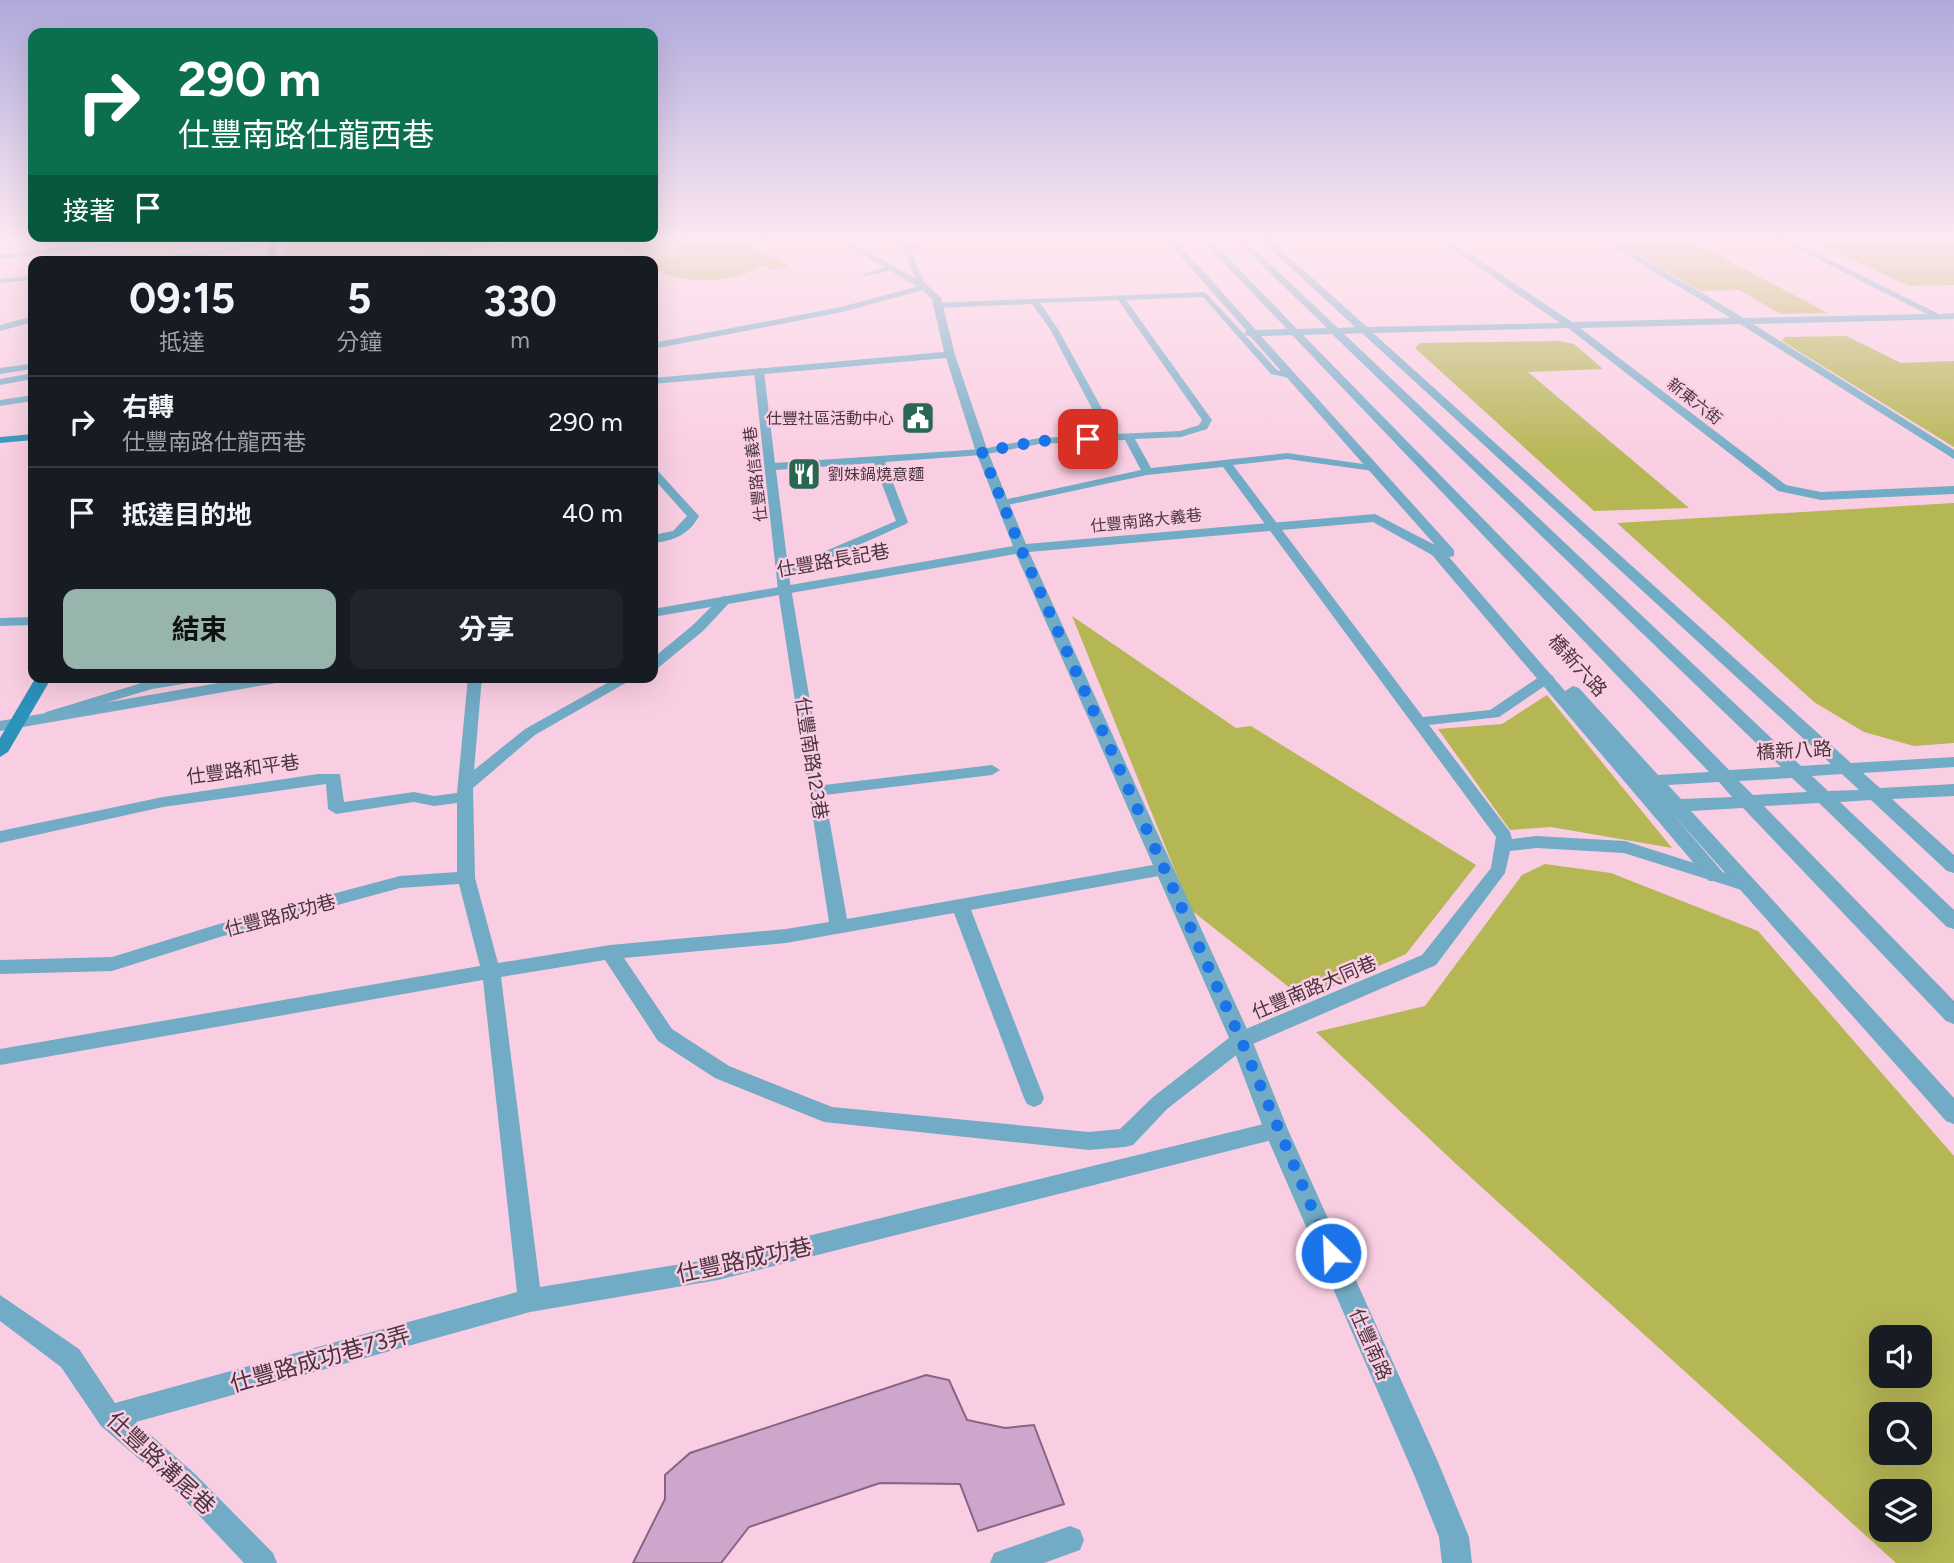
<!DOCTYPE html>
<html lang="zh-TW">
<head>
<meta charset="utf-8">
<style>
  body { margin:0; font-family:Figtree,"Noto Sans TC",sans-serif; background:#20242c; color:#f1f3f6; height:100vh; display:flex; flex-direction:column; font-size:26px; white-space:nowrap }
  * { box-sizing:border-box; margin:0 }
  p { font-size:23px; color:#9ea1a6 }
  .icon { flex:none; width:38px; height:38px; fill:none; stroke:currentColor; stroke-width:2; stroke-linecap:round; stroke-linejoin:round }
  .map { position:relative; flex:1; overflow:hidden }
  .sheet { position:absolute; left:28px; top:256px; width:630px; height:427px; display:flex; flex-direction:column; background:#171b24; border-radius:14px; box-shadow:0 7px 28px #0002 }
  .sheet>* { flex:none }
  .guide { position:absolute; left:28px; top:28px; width:630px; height:214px; border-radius:14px; box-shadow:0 7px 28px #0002; background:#0b6e4f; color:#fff; overflow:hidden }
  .tools { position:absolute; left:1869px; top:1325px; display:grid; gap:14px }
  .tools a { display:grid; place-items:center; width:63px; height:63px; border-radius:14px; background:#171b24; box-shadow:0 7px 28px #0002; font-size:35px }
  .pin { position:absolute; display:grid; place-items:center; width:60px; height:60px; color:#fff; margin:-30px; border-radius:14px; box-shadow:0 4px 10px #0006 }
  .me { position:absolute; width:77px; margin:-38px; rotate:336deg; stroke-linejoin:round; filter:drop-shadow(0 0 5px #0008) }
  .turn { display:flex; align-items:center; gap:24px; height:147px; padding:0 35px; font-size:32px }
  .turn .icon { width:91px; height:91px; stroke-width:2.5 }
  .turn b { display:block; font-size:49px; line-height:60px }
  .then { display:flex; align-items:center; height:66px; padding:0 35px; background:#0003; gap:14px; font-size:26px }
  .eta { display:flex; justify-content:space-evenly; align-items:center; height:119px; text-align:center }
  .eta b { font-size:42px; font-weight:700; line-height:49px }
  .primary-button { display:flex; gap:14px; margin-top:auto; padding:14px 35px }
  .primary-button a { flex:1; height:80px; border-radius:14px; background:#97b4ad; color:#111; font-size:28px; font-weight:700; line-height:80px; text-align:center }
  .primary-button a+a { background:#20242c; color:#f1f3f6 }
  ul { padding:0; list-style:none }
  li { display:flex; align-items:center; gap:21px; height:91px; padding:0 35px; border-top:2px solid #363941 }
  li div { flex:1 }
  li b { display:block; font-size:26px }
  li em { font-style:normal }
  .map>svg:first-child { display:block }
</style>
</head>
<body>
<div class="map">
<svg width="1954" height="1563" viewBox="0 0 1954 1563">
  <rect width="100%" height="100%" fill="#facee2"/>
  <path fill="#b5b654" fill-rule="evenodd" d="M285,242H520L523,244L440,253L287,261Z
    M617,242H744L789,266L773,270L763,265C734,284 682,286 653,268V261H641L616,246Z
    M1617,242H1693L1828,313L1781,314L1739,290L1700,291Z
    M1815,242H1954V285L1909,286Z
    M1846,336L1901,363L1954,361V447L1782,341L1785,337Z
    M1559,341L1574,344L1603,369L1528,372L1689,508L1594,511L1415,348L1420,343Z
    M1954,503V743L1914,746L1864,732L1814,702L1617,523Z
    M1072,616L1236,728L1251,726L1476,865L1406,954L1304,999L1191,910Z
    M1547,695L1672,848L1551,827L1510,830L1438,729L1502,724Z
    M1545,864L1611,873L1758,931L1954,1156V1563H1896L1455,1163L1316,1032L1425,1006L1522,875ZM1881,1337H1920V1376H1881ZM1881,1414H1920V1452H1881ZM1881,1491H1920V1530H1881Z"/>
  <path fill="#cfa6cb" stroke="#886385" stroke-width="2" d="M926,1375L949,1380L967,1420L1005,1428L1034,1425L1064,1504L978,1531L960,1484L880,1483L749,1527L721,1563H633L665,1499V1475L690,1453Z"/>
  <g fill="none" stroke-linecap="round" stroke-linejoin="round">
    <path fill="#72abc6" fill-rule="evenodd" d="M116,242H143L0,259V255Z
      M254,242L260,244L218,254L160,259L156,257L218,250Z
      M899,242H907L908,245L939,242L910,249L927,289L842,312L653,349V343L841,307L919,286L903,250L899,248Z
      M445,253L448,261H440L439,257L356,261Z
      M890,266L893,270L865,276L861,274Z
      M33,276V280L0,283V279Z
      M1205,292L1277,370L1295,375L1290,378L1271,374L1203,297L1126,300L1212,420L1207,429L1181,437L1135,439L1151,468L1287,453L1377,466L1378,468L1373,471L1287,459L1233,465L1423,717L1490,710L1542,675H1552L1554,678L1552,681L1499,717L1429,725L1510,832L1512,839L1536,836L1625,841L1754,882L1757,886L1754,890L1748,892L1624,853L1536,848L1510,851L1505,873L1436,965L1248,1046L1167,1109L1133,1145L1125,1147L1089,1150L824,1122L715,1078L658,1041L605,960L501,977L540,1287L718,1258L1276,1121L1283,1124L1287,1130L1283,1136L1276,1139L718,1280L530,1312L136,1422L195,1474L273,1553L277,1563H244L177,1492L101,1426L61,1367L0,1321V1295L79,1349L115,1403L517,1292L483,980L0,1065V1049L480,966L459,884L400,888L220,937L112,971L0,974V960L112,957L219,924L400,876L457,872V803L434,806L414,802L336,814L328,809L326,784L163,807L0,843V831L163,797L318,774H340L344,802L414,792L434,796L457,793L468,677H482L474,770L525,729L618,677H636L535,735L473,788L475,878L498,963L610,945L786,929L829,922L778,590L754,371L759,368L764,371L775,463L982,449L1039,438L1106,435L1050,329L1032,304L936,308L932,305L933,303ZM1118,300L1202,420L1199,425L1180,431L1116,434L1058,329L1040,303ZM1125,440L1141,470L1003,500L997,503L1003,506L1147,475L1223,467L1496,837L1491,868L1422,955L1234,1034L1153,1097L1120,1129L1089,1132L832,1107L729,1066L672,1029L624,958L786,943L954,913L1024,1098L1027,1104L1034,1107L1041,1104L1044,1098L971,910L1164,875L1170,873L1173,869L1170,865L1164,863L847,919L825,795L992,775L1000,770L992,765L824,785L789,576L906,524L908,522L885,462L982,455L1039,444ZM874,463L896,521L788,567L776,470Z
      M33,316V322L0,331V325Z
      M29,364L32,365V369L0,374V368Z
      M33,373V379L0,385V379Z
      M33,395V401L0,406V400Z
      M653,469L657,470L699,516C689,535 673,541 653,543V535L673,531L687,516L653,478Z
      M726,596L732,600L703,631L658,668L653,669V658L693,625L721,597Z
      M33,617V625L0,626V618Z
      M172,677H208L201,681L152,689L51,719L44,715L46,712L145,682Z
      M1070,1526L1080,1530L1084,1540L1080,1550L1044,1563H990L994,1553Z"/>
    <path fill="#72abc6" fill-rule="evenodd" d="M841,242H851L927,285L941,298L955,355L988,452L1026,544L1375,514L1435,545L1250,336L1244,335L1246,330L1168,242H1177L1256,330L1287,329L1204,242H1213L1297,329L1327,328L1238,242H1247L1338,328L1355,327L1263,242H1272L1367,327L1560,323L1442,242H1452L1572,322L1731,318L1605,242H1615L1744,318L1927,314L1783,242H1794L1939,314L1954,313V319L1753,324L1954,450V459L1740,324L1580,328L1786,485L1821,492L1954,486V494L1821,500L1778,491L1568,328L1373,333L1851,763L1954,757V767L1863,773L1880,788L1954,784V796L1892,799L1954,855V873L1947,871L1871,800L1840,802L1954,910V929L1947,927L1819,803L1764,806L1954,1001V1024L1946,1021L1743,808L1691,811L1954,1098V1124L1946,1121L1671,812L1726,876L1723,881H1709L1432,555L1373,522L1029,552L1252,1040L1288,1130L1438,1462L1469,1537L1472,1563H1442L1439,1537L1415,1477L1264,1130L1230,1040L1016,554L653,617V609L1013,546L976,452L946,358L653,384V378L944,352L932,299L921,289ZM1362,333L1831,764L1801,766L1344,334ZM1332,334L1781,767L1729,770L1303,335ZM1292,335L1709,772L1658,775L1579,688L1573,686L1565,691L1449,557L1454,556V550L1261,336ZM1842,774L1859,790L1828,791L1812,776ZM1792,778L1807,792L1753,795L1739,781ZM1719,782L1732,797L1681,799L1668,785Z
      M253,677H290L282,682L0,731V721Z"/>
    <path fill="#2b92ba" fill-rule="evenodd" d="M269,242H277L275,261H267Z
      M33,434V440L0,443V437Z
      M36,677H52L8,752L0,757V738Z"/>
  </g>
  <linearGradient id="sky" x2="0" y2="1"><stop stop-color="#b0aadc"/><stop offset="0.52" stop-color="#fde9f2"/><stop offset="1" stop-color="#fde9f2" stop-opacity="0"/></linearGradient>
  <rect width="1954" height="461" fill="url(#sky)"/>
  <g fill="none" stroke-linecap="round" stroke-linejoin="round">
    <path stroke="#1a73e8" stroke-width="12" stroke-dasharray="0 21.6" d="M1088,439L1039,441L982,452L1021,549L1241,1040L1331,1253"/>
  </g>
  <defs>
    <symbol id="civic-square" viewBox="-11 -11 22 22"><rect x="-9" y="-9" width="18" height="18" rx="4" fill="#296753" stroke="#facee2"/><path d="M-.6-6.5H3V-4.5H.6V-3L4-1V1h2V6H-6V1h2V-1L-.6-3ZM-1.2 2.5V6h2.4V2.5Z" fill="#fff"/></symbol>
    <symbol id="restaurant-square" viewBox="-11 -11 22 22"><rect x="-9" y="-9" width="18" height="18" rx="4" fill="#296753" stroke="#facee2"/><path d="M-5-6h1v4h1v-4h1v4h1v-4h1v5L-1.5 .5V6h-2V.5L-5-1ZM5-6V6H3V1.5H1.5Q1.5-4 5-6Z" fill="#fff"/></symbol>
  </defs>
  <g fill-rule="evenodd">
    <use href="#civic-square" x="899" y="399" width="38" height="38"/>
    <use href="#restaurant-square" x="785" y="455" width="38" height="38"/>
  </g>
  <g text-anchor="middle" stroke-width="5" stroke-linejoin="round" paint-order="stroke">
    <g font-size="16" fill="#4a353f" stroke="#facee2">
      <text transform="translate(1695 401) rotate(38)" y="6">新東六街</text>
      <text transform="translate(755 474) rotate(-97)" y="6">仕豐路信義巷</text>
      <text transform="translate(1146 520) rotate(-6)" y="6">仕豐南路大義巷</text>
    </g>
    <g font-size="16" fill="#4a353f" stroke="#facee2" text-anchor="end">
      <text x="894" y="424">仕豐社區活動中心</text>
      <text x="828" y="480" text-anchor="start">劉妹鍋燒意麵</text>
    </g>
    <g font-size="19" fill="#4a353f" stroke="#facee2">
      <text transform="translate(833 560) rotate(-10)" y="7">仕豐路長記巷</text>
      <text transform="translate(1578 665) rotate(48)" y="7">橋新六路</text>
      <text transform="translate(1794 750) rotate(-3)" y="7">橋新八路</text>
      <text transform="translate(812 758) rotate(81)" y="7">仕豐南路123巷</text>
      <text transform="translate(243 769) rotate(-8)" y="7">仕豐路和平巷</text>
      <text transform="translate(280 915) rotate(-15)" y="7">仕豐路成功巷</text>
      <text transform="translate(1314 987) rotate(-23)" y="7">仕豐南路大同巷</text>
      <text transform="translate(1371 1344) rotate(66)" y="7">仕豐南路</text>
    </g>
    <g font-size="23" fill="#4a353f" stroke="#facee2">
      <text transform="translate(744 1260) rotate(-12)" y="8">仕豐路成功巷</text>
      <text transform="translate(320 1359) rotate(-16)" y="8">仕豐路成功巷73弄</text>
      <text transform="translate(161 1463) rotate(43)" y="8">仕豐路溝尾巷</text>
    </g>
  </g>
</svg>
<div class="tools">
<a><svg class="icon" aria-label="sound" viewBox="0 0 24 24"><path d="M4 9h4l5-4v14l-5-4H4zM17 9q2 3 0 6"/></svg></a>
<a><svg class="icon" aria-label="search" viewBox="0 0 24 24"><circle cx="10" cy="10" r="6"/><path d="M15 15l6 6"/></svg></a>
<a><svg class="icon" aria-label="layers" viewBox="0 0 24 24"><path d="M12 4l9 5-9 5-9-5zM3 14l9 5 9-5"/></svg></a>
</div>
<div class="pin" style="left:1088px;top:439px;background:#d93025"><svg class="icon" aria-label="arrive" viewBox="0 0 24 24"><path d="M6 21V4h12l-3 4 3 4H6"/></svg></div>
<svg class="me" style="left:1331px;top:1253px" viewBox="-20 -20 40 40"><circle r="17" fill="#1a73e8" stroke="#fff" stroke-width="3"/><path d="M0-11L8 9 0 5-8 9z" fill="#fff"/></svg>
<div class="guide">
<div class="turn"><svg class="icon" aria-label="right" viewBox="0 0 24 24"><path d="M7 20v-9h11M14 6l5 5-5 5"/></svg><div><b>290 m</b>仕豐南路仕龍西巷</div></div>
<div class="then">接著<svg class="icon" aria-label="arrive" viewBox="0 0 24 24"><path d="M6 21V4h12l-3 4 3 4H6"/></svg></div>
</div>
<section class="sheet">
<div class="eta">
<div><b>09:15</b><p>抵達</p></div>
<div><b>5</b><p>分鐘</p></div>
<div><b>330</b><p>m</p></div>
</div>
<ul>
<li><svg class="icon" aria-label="right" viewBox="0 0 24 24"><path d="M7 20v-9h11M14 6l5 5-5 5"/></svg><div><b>右轉</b><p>仕豐南路仕龍西巷</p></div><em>290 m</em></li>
<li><svg class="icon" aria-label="arrive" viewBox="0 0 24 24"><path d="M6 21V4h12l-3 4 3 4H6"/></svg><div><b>抵達目的地</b></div><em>40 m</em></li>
</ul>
<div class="primary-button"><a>結束</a><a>分享</a></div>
</section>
</div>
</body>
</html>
